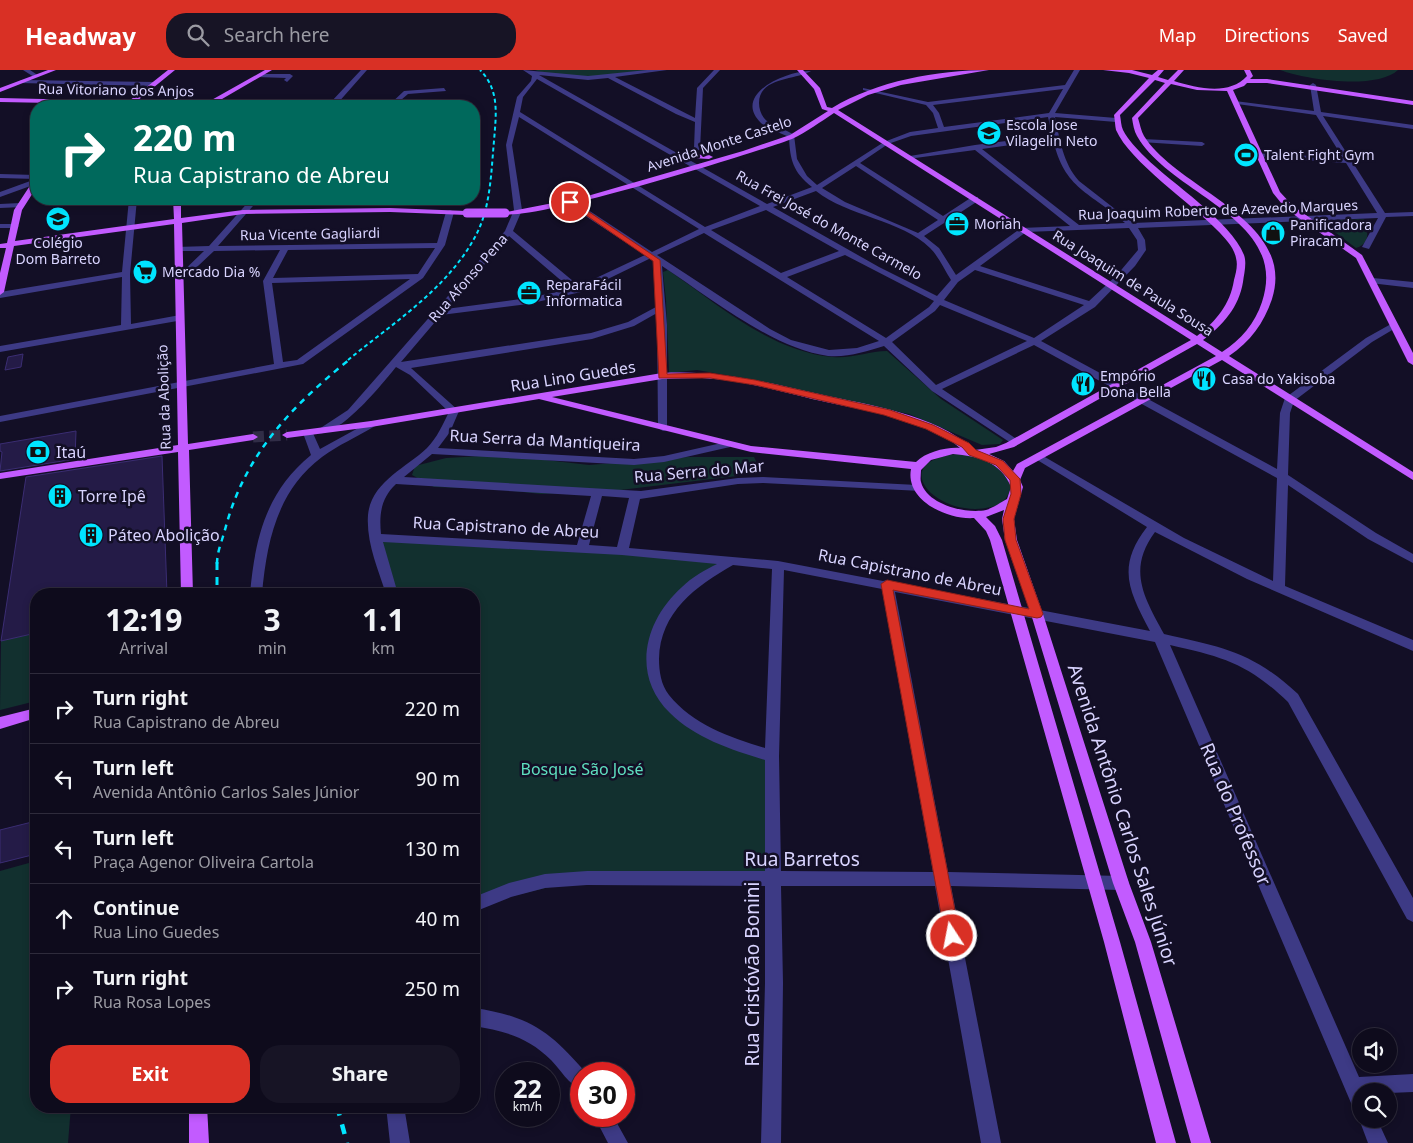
<!DOCTYPE html>
<html lang="en">
<head>
<meta charset="utf-8">
<style>
  body { margin:0; font-family:"Noto Sans",sans-serif; background:#171425; color:#f1f3f6; height:100vh; display:flex; flex-direction:column; font-size:19px; white-space:nowrap }
  * { box-sizing:border-box; margin:0 }
  p { font-size:16px; color:#9b9ba3 }
  .icon { flex:none; width:28px; height:28px; fill:none; stroke:currentColor; stroke-width:2; stroke-linecap:round; stroke-linejoin:round }
  .map { position:relative; flex:1; overflow:hidden }
  .details { position:absolute; left:30px; top:518px; width:450px; height:525px; display:flex; flex-direction:column; background:#0e0b1c; border-radius:20px; box-shadow:0 2px 8px #0003,0 0 0 1px #2e2b3b }
  .details>* { flex:none }
  .guide { position:absolute; left:30px; top:30px; width:450px; height:105px; border-radius:20px; box-shadow:0 2px 8px #0003,0 0 0 1px #2e2b3b; background:#00695c; color:#fff; overflow:hidden }
  .controls { position:absolute; left:1352px; top:958px; display:grid; gap:10px }
  .controls a { display:grid; place-items:center; width:45px; height:45px; border-radius:50%; background:#0e0b1c; box-shadow:0 2px 8px #0003,0 0 0 1px #2e2b3b; font-size:25px }
  .speed { position:absolute; left:495px; top:992px; display:flex; gap:10px; font-size:25px; font-weight:700; text-align:center }
  .speed>* { display:grid; place-content:center; width:65px; height:65px; border-radius:50%; background:#0e0b1c; box-shadow:0 2px 8px #0003,0 0 0 1px #2e2b3b; line-height:1 }
  .speed small { font-size:12px; font-weight:400 }
  .speed .limit { border:8px solid #d22; background:#fff; color:#111 }
  .pin { position:absolute; display:grid; place-items:center; width:42px; height:42px; color:#fff; margin:-21px; border:2px solid #fff; border-radius:50%; box-shadow:0 1px 5px #0007 }
  .me { position:absolute; width:55px; margin:-28px; rotate:349deg; stroke-linejoin:round; filter:drop-shadow(0 0 4px #0008) }
  .turn { display:flex; align-items:center; gap:18px; height:105px; padding:0 20px; font-size:22px }
  .turn .icon { width:65px; height:65px; stroke-width:2.5 }
  .turn b { display:block; font-size:35px; line-height:42px }
  .eta { display:flex; justify-content:space-evenly; align-items:center; height:85px; text-align:center }
  .eta b { font-size:30px; font-weight:700; line-height:35px }
  .button { display:flex; gap:10px; margin-top:auto; padding:10px 20px }
  .button a { flex:1; height:58px; border-radius:20px; background:#d93025; color:#fff; font-size:20px; font-weight:700; line-height:58px; text-align:center }
  .button a+a { background:#171425; color:#f1f3f6 }
  ul { padding:0; list-style:none }
  li { display:flex; align-items:center; gap:15px; height:70px; padding:0 20px; border-top:1px solid #2e2b3b }
  li div { flex:1 }
  li b { display:block; font-size:19px }
  li em { font-style:normal }
  header { display:flex; align-items:center; gap:30px; box-sizing:border-box; height:70px; padding:0 25px; background:#d93025; color:#fff }
  header strong { font-size:24px }
  nav { display:flex; gap:28px; margin-inline-start:auto; font-size:18px }
  .search { width:350px; height:45px; background:#171425; display:flex; align-items:center; gap:12px; box-sizing:border-box; padding:0 18px; border-radius:20px; color:#9b9ba3; font-size:19px }
  .map>svg:first-child { display:block }
</style>
</head>
<body>
<header>
<strong>Headway</strong>
<div class="search"><svg class="icon" aria-label="search" viewBox="0 0 24 24"><circle cx="10" cy="10" r="6"/><path d="M15 15l6 6"/></svg>Search here</div>
<nav><a>Map</a><a>Directions</a><a>Saved</a></nav>
</header>
<div class="map">
<svg width="1413" height="1073" viewBox="0 0 1413 1073">
  <rect width="100%" height="100%" fill="#130f26"/>
  <path fill="#12302f" d="M535,0H654C617,4 571,14 535,0Z
    M1280,0H1398C1377,20 1307,10 1280,0Z
    M1364,149C1368,161 1371,173 1356,178L1320,151Z
    M668,200C719,235 770,281 833,287C851,289 869,281 887,281L941,329L1003,370L1000,374L982,375L909,344L749,309L697,300L669,303L666,230L663,202Z
    M957,384C984,386 995,392 1011,413C1010,426 1004,434 991,437C938,450 884,392 957,384Z
    M481,386H511L589,395L688,387H754L757,393L750,401L737,406L612,421L541,424L495,419L434,417L412,405L415,396L446,388Z
    M377,468L733,490L685,521L655,568L659,620L700,658L772,686V809L587,808L474,835V524H392Z
    M36,563V631L0,640L1,571Z
    M36,791V1036H71L68,1073H0V801Z"/>
  <path fill="#241b47" stroke="#3b2d73" d="M23,284L21,297L5,300L8,287Z
    M76,361L75,389L0,401L2,382L0,381V374Z
    M162,386L167,524H36V563L1,571L26,407Z
    M36,751V784L0,793V760Z"/>
  <g fill="none" stroke-linecap="round" stroke-linejoin="round">
    <path stroke="#312d47" stroke-width="11" stroke-dasharray="11 5.5" stroke-linecap="butt" d="M253,367L287,365"/>
    <path fill="#3d3a85" fill-rule="evenodd" d="M23,0H30L39,6L34,7Z
      M361,0H367L337,34H381L384,36H208L205,34L208,32L330,33Z
      M523,0L588,6L647,0H667L615,7L695,48L697,18L714,0H720L703,18L700,79L689,88L685,86L694,78L695,52L676,44L608,8L588,10L539,5L767,134L812,117C793,102 790,90 789,67C780,62 768,60 761,53C731,24 788,0 811,1C796,10 759,7 759,33C759,40 762,47 767,51C775,58 786,59 794,65L797,89L807,106L817,115L884,72L910,62L938,58L933,43L926,35L863,20V18L928,32L1065,15L1074,0H1080L1055,43L1116,48L1119,50L1116,52L1055,47C1060,70 1063,93 1079,111L1133,153L1377,143L1346,93L1260,87L1256,85L1260,83L1343,88L1316,45L1237,34L1235,31L1314,41L1310,15L1313,13L1316,15L1321,42L1413,55V59L1323,46L1385,143L1413,142V146L1386,147L1369,179L1362,177L1378,148L1138,158L1145,170L1146,180L1135,196L1095,237L1041,271L1277,399L1280,343L1285,328L1366,268L1391,254L1399,256L1372,272L1294,331L1290,343L1288,405L1376,463L1413,484V493L1368,469L1288,415L1285,516L1413,570V581L1247,509L1155,462C1127,500 1144,527 1164,564C1222,577 1253,582 1298,624L1413,828V852L1407,849L1288,632C1247,593 1223,587 1170,575L1359,1007L1413,1004V1022L1389,1023V1021H1361V1042L1354,1040L1155,572L895,522L948,802L1121,806L1127,808L1129,813L1127,818L1121,820L951,816L1001,1073H981L935,816H781L783,913L781,1073H761L765,913V816L587,815L545,818L511,827L474,842V827L509,813L545,804L587,801H765V690C732,680 695,668 670,643C631,605 644,551 682,517C692,507 705,500 717,494L622,485L383,472L398,524H386C378,499 366,472 368,445C371,412 406,398 427,378C437,368 443,354 449,342L410,305L396,297C383,313 339,368 317,363L316,361L348,340L505,161L514,140L506,75L517,27L531,11L532,6ZM537,9L760,136L705,157L520,42L523,27ZM1063,19L1049,43L944,57L939,43L933,35ZM519,47L699,159L652,182L573,130H567V134L645,185L579,216L513,161L522,140L512,75ZM1048,47L1052,65L975,75L904,87L908,89L975,80L1070,156L1021,158L956,205L939,178L924,166L978,131V127H972L943,146L860,93L888,74L911,66ZM1053,69C1064,120 1091,122 1125,153L1079,155L982,79ZM856,96L938,150L918,163L845,132L822,118ZM816,121C847,146 902,150 930,178C939,187 944,199 951,210L937,226L879,197L773,137ZM766,140L839,181L781,203L711,160ZM1129,158L1137,170L1138,180L1117,205L1089,231L980,196L1026,162ZM704,163L879,271L857,278L829,280L791,270L770,259L657,185ZM509,166L571,219L528,228L446,239ZM845,185L934,231L929,237L886,268L787,207ZM651,188L653,190L656,237L628,252L591,263L401,292L441,245L528,234L581,222ZM662,196C708,226 773,279 828,286C847,288 867,281 884,276L932,321L1014,375L1019,372L1018,370L942,319L1034,275L1277,408L1273,511L1184,468L1038,383L1033,386L1034,388L1147,457C1116,497 1129,521 1150,561L892,512L887,510L883,511L778,491L629,478L640,429L738,414L763,413L921,421L923,419L921,417L917,415L763,407L738,408L641,421L404,407L432,384L634,395L664,392L730,377V373L726,372L664,386L634,389L438,378L450,362L459,341L411,298L592,269L634,256L657,243L658,358L663,361L667,360V255ZM975,200L1084,235L1034,268L944,230L958,212ZM940,235L1027,271L936,315L892,272L935,241ZM396,414L591,426L577,475L381,464C379,444 381,428 396,414ZM602,426L629,428L617,477L589,475ZM733,495L772,499L765,678C731,668 692,654 669,625C661,615 659,601 659,589C660,542 696,516 733,495ZM784,500L882,519L933,802L781,801L779,686Z
      M259,4H290L293,6L287,12L284,10L286,8L257,7Z
      M21,10L154,12L157,14L154,16L19,13Z
      M444,18L446,21L408,24L394,36H388L404,21Z
      M1143,69L1202,72L1205,74L1202,76L1141,72L1140,71Z
      M0,104L36,105V109L0,108Z
      M33,110H36V114L0,127V122Z
      M129,129H137L130,204L131,254L180,245L183,246V250L0,282V276L121,255L122,207L0,228V222L122,202Z
      M251,129H259L218,176L437,173L446,142L450,140L454,142L445,175L423,208L303,294L0,352V346L274,294L263,211L280,180L214,181L183,210L176,208L204,181H179L175,179L176,177L209,176ZM435,178L418,204L273,208L288,180ZM410,209L297,290L283,292L272,213Z
      M20,133H23V137L0,138V134Z
      M0,154H15L19,156L15,158H0Z
      M1373,208L1413,212V218L1370,213V209Z
      M371,351L376,354L375,356C357,367 338,375 322,387C277,421 267,471 262,524H250C255,468 266,422 311,385L303,363L304,361H312L320,379Z
      M474,938C530,946 551,962 587,1004H581V1019C569,1015 560,999 551,990C528,967 504,961 474,956Z
      M386,1036H404L410,1073H390Z
      M1361,1043V1049H1377L1388,1073H1368L1359,1049Z
      M594,1046H613L628,1073H608Z"/>
    <path fill="#c25bff" fill-rule="evenodd" d="M48,0H56L0,22V18Z
      M168,0H175L137,31L208,32L265,0H272L210,36L0,32V28L129,31Z
      M797,0H803L820,18L827,37L832,38C877,11 937,0 989,0L901,15L868,25L838,40L1197,266C1216,251 1230,235 1234,210C1236,203 1238,195 1236,188C1234,177 1224,167 1217,160C1191,133 1130,92 1116,60C1115,56 1115,50 1114,45L1149,8L1129,3L1103,0H1132L1152,5L1158,0H1164L1158,7L1168,10L1178,0H1184L1174,11C1197,18 1229,26 1247,6L1244,0H1250L1253,6L1250,9H1267L1413,31V35L1267,13H1247L1244,16L1233,20L1280,122L1292,135L1362,185L1413,283V295L1408,292L1356,188L1286,139L1273,123L1227,21L1197,20L1171,14L1138,48C1140,54 1141,61 1144,66C1178,120 1297,150 1272,229C1264,253 1250,272 1229,286L1413,402V410L1222,290L1025,398L1020,410L1023,417L1014,449L1017,470L1043,544L1129,813L1151,872L1211,1073H1191L1135,872L1113,813L1031,544L1005,470L1002,449L1004,440L986,447L995,456L1002,470L1120,872L1176,1073H1156L1104,872L990,470L986,461L974,448C947,450 905,430 911,399L751,382L539,329L371,357L287,368L282,365L287,362L371,351L662,303C720,300 764,312 819,324C871,336 933,343 975,380L996,377L1006,373L1191,270L834,43C820,52 807,62 792,69C758,82 520,156 501,143L584,127L743,81L790,65L828,41L822,39L814,19ZM1155,10L1165,13L1132,48C1133,54 1134,61 1137,66C1170,125 1290,148 1262,232C1255,253 1241,270 1222,282L1203,270C1223,255 1239,237 1243,212C1244,204 1247,193 1244,185C1231,151 1172,114 1145,87C1137,79 1128,70 1123,60C1121,56 1121,50 1120,45ZM1197,274L1216,286L1017,394L1013,401L1004,391L989,384L1014,377ZM702,308C740,310 776,320 812,329C855,339 927,348 960,378C946,377 926,382 916,392L751,376L552,327L662,309ZM953,384C978,386 1001,392 1011,417L1007,429C1001,432 993,438 986,440C966,444 927,435 921,412C920,409 921,404 921,400L931,390Z
      M676,84L709,85L713,87L709,89L674,87L672,86Z
      M33,111H36V118L22,140L15,171L174,149L173,129H181V148L243,140L390,138L467,141L471,143L467,145L390,142L243,144L182,153L188,374L253,364L258,367L253,370L189,380L193,524H181L178,382L0,409V403L178,375L174,154L14,176L4,222L0,225V203L6,178H0V174L7,173L14,140Z
      M36,638V648L0,659V647Z
      M189,1036H207L209,1073H189Z"/>
    <path stroke="#00e5ff" stroke-width="2" stroke-dasharray="4 3" stroke-linecap="butt" d="M348,290C393,253 447,219 475,167C491,138 491,102 494,71C496,45 500,20 480,0"/>
    <path stroke="#00e5ff" stroke-width="2.5" stroke-dasharray="6 5.5" stroke-linecap="butt" d="M217,494C217,481 223,468 226,456C246,383 292,336 350,289"/>
    <path stroke="#00e5ff" stroke-width="3" stroke-dasharray="8 7" stroke-linecap="butt" d="M217,492V524"/>
    <path stroke="#00e5ff" stroke-width="4.5" stroke-dasharray="10 9" stroke-linecap="butt" d="M337,1036L347,1073"/>
    <path stroke="#c25bff" stroke-width="9" d="M467,143H505"/>
  </g>
  <path fill="#d93025" stroke="#8d1f18" d="M568,131H573L660,190L667,304L710,303L755,310L890,340L933,355L969,373L976,380L1003,391L1020,409L1021,424L1014,449L1016,470L1043,544L1041,547L1037,548L893,520L960,866L957,871L952,873L947,871L945,866L881,514L887,510L1029,539L1005,470L1003,449L1011,424L1010,410L996,395L969,385L962,377L926,359L884,345L755,315L710,308H659L653,191L568,133Z"/>
  <defs>
    <symbol id="school-disc" viewBox="-11 -11 22 22"><circle r="9.5" fill="#00e5ff" stroke="#130f26"/><path d="M0-5L7-2L0 1L-7-2ZM-4 1L0 2.5L4 1V4Q0 6-4 4Z" fill="#111"/></symbol>
    <symbol id="stadium-disc" viewBox="-11 -11 22 22"><circle r="9.5" fill="#00e5ff" stroke="#130f26"/><path d="M0-5a6.5 5 0 1 0 0 10a6.5 5 0 1 0 0-10ZM-3.5-1.8h7v3.6h-7Z" fill="#111"/></symbol>
    <symbol id="office-disc" viewBox="-11 -11 22 22"><circle r="9.5" fill="#00e5ff" stroke="#130f26"/><path d="M-6-3h4V-5.5h4V-3h4V5H-6ZM-1-4.5V-3h2v-1.5ZM-6 0V1H6V0Z" fill="#111"/></symbol>
    <symbol id="shop-disc" viewBox="-11 -11 22 22"><circle r="9.5" fill="#00e5ff" stroke="#130f26"/><path d="M-5-2.5h2.3a2.7 3.5 0 0 1 5.4 0H5L5.5 6h-11ZM-1.5-2.5h3a1.5 2.3 0 0 0-3 0Z" fill="#111"/></symbol>
    <symbol id="supermarket-disc" viewBox="-11 -11 22 22"><circle r="9.5" fill="#00e5ff" stroke="#130f26"/><path d="M-6-5.5h2.5l.6 2H6L4.5 2H-2.5L-4.4-4H-6ZM-1.5 3.2a1.3 1.3 0 1 0 .1 0ZM3 3.2a1.3 1.3 0 1 0 .1 0Z" fill="#111"/></symbol>
    <symbol id="restaurant-disc" viewBox="-11 -11 22 22"><circle r="9.5" fill="#00e5ff" stroke="#130f26"/><path d="M-5-6h1v4h1v-4h1v4h1v-4h1v5L-1.5 .5V6h-2V.5L-5-1ZM5-6V6H3V1.5H1.5Q1.5-4 5-6Z" fill="#111"/></symbol>
    <symbol id="bank-disc" viewBox="-11 -11 22 22"><circle r="9.5" fill="#00e5ff" stroke="#130f26"/><path d="M-6-4H6V4H-6ZM0-2.3a2.3 2.3 0 1 0 0 4.6a2.3 2.3 0 1 0 0-4.6Z" fill="#111"/></symbol>
    <symbol id="building-disc" viewBox="-11 -11 22 22"><circle r="9.5" fill="#00e5ff" stroke="#130f26"/><path d="M-4-6H4V6H1V3H-1V6H-4ZM-2.5-4.3h1.7v1.8h-1.7ZM.8-4.3h1.7v1.8H.8ZM-2.5-1h1.7V.8h-1.7ZM.8-1h1.7V.8H.8Z" fill="#111"/></symbol>
  </defs>
  <g fill-rule="evenodd">
    <use href="#school-disc" x="975" y="49" width="28" height="28"/>
    <use href="#stadium-disc" x="1232" y="71" width="28" height="28"/>
    <use href="#school-disc" x="44" y="135" width="28" height="28"/>
    <use href="#office-disc" x="943" y="140" width="28" height="28"/>
    <use href="#shop-disc" x="1259" y="149" width="28" height="28"/>
    <use href="#supermarket-disc" x="131" y="188" width="28" height="28"/>
    <use href="#office-disc" x="515" y="209" width="28" height="28"/>
    <use href="#restaurant-disc" x="1190" y="295" width="28" height="28"/>
    <use href="#restaurant-disc" x="1069" y="300" width="28" height="28"/>
    <use href="#bank-disc" x="24" y="368" width="28" height="28"/>
    <use href="#building-disc" x="46" y="412" width="28" height="28"/>
    <use href="#building-disc" x="77" y="451" width="28" height="28"/>
  </g>
  <g text-anchor="middle" stroke-width="5" stroke-linejoin="round" paint-order="stroke">
    <g font-size="14" fill="#d9d4ff" stroke="#130f26">
      <text transform="translate(116 20) rotate(1)" y="5">Rua Vitoriano dos Anjos</text>
      <text transform="translate(719 74) rotate(-18)" y="5">Avenida Monte Castelo</text>
      <text transform="translate(1218 140) rotate(-2)" y="5">Rua Joaquim Roberto de Azevedo Marques</text>
      <text transform="translate(829 155) rotate(29)" y="5">Rua Frei José do Monte Carmelo</text>
      <text transform="translate(310 164) rotate(-1)" y="5">Rua Vicente Gagliardi</text>
      <text transform="translate(468 208) rotate(-49)" y="5">Rua Afonso Pena</text>
      <text transform="translate(1133 213) rotate(32)" y="5">Rua Joaquim de Paula Sousa</text>
      <text transform="translate(164 327) rotate(-92)" y="5">Rua da Abolição</text>
    </g>
    <g font-size="14" fill="#d9d4ff" stroke="#130f26" text-anchor="start">
      <text x="1006" y="60">Escola Jose<tspan x="1006" dy="16">Vilagelin Neto</tspan></text>
      <text x="1264" y="90">Talent Fight Gym</text>
      <text x="974" y="159">Moriah</text>
      <text x="1290" y="160">Panificadora<tspan x="1290" dy="16">Piracam</tspan></text>
      <text x="58" y="178" text-anchor="middle">Colégio<tspan x="58" dy="16">Dom Barreto</tspan></text>
      <text x="162" y="207">Mercado Dia %</text>
      <text x="546" y="220">ReparaFácil<tspan x="546" dy="16">Informatica</tspan></text>
      <text x="1100" y="311">Empório<tspan x="1100" dy="16">Dona Bella</tspan></text>
      <text x="1222" y="314">Casa do Yakisoba</text>
    </g>
    <g font-size="16" fill="#d9d4ff" stroke="#130f26">
      <text transform="translate(573 306) rotate(-9)" y="6">Rua Lino Guedes</text>
      <text transform="translate(545 370) rotate(3)" y="6">Rua Serra da Mantiqueira</text>
      <text transform="translate(699 401) rotate(-5)" y="6">Rua Serra do Mar</text>
      <text transform="translate(506 457) rotate(3)" y="6">Rua Capistrano de Abreu</text>
      <text transform="translate(910 502) rotate(11)" y="6">Rua Capistrano de Abreu</text>
    </g>
    <g font-size="16" fill="#d9d4ff" stroke="#130f26" text-anchor="start">
      <text x="56" y="388">Itaú</text>
      <text x="78" y="432">Torre Ipê</text>
      <text x="108" y="471">Páteo Abolição</text>
    </g>
    <g font-size="16" fill="#5fe0c0" stroke="#130f26">
      <text x="582" y="705">Bosque São José</text>
    </g>
    <g font-size="19" fill="#d9d4ff" stroke="#130f26">
      <text transform="translate(1236 744) rotate(67)" y="7">Rua do Professor</text>
      <text transform="translate(1123 745) rotate(72)" y="7">Avenida Antônio Carlos Sales Júnior</text>
      <text x="802" y="796">Rua Barretos</text>
      <text transform="translate(752 904) rotate(-90)" y="7">Rua Cristóvão Bonini</text>
    </g>
  </g>
</svg>
<div class="controls">
<a><svg class="icon" aria-label="sound" viewBox="0 0 24 24"><path d="M4 9h4l5-4v14l-5-4H4zM17 9q2 3 0 6"/></svg></a>
<a><svg class="icon" aria-label="search" viewBox="0 0 24 24"><circle cx="10" cy="10" r="6"/><path d="M15 15l6 6"/></svg></a>
</div>
<div class="speed"><div>22<small>km/h</small></div><div class="limit">30</div></div>
<div class="pin" style="left:570px;top:132px;background:#d93025"><svg class="icon" aria-label="arrive" viewBox="0 0 24 24"><path d="M6 21V4h12l-3 4 3 4H6"/></svg></div>
<svg class="me" style="left:952px;top:866px" viewBox="-20 -20 40 40"><circle r="17" fill="#d93025" stroke="#fff" stroke-width="3"/><path d="M0-11L8 9 0 5-8 9z" fill="#fff"/></svg>
<div class="guide">
<div class="turn"><svg class="icon" aria-label="right" viewBox="0 0 24 24"><path d="M7 20v-9h11M14 6l5 5-5 5"/></svg><div><b>220 m</b>Rua Capistrano de Abreu</div></div>
</div>
<section class="details">
<div class="eta">
<div><b>12:19</b><p>Arrival</p></div>
<div><b>3</b><p>min</p></div>
<div><b>1.1</b><p>km</p></div>
</div>
<ul>
<li><svg class="icon" aria-label="right" viewBox="0 0 24 24"><path d="M7 20v-9h11M14 6l5 5-5 5"/></svg><div><b>Turn right</b><p>Rua Capistrano de Abreu</p></div><em>220 m</em></li>
<li><svg class="icon" aria-label="left" viewBox="0 0 24 24"><path d="M17 20v-9H6M10 6l-5 5 5 5"/></svg><div><b>Turn left</b><p>Avenida Antônio Carlos Sales Júnior</p></div><em>90 m</em></li>
<li><svg class="icon" aria-label="left" viewBox="0 0 24 24"><path d="M17 20v-9H6M10 6l-5 5 5 5"/></svg><div><b>Turn left</b><p>Praça Agenor Oliveira Cartola</p></div><em>130 m</em></li>
<li><svg class="icon" aria-label="ahead" viewBox="0 0 24 24"><path d="M12 20V5M6 11l6-6 6 6"/></svg><div><b>Continue</b><p>Rua Lino Guedes</p></div><em>40 m</em></li>
<li><svg class="icon" aria-label="right" viewBox="0 0 24 24"><path d="M7 20v-9h11M14 6l5 5-5 5"/></svg><div><b>Turn right</b><p>Rua Rosa Lopes</p></div><em>250 m</em></li>
</ul>
<div class="button"><a>Exit</a><a>Share</a></div>
</section>
</div>
</body>
</html>
